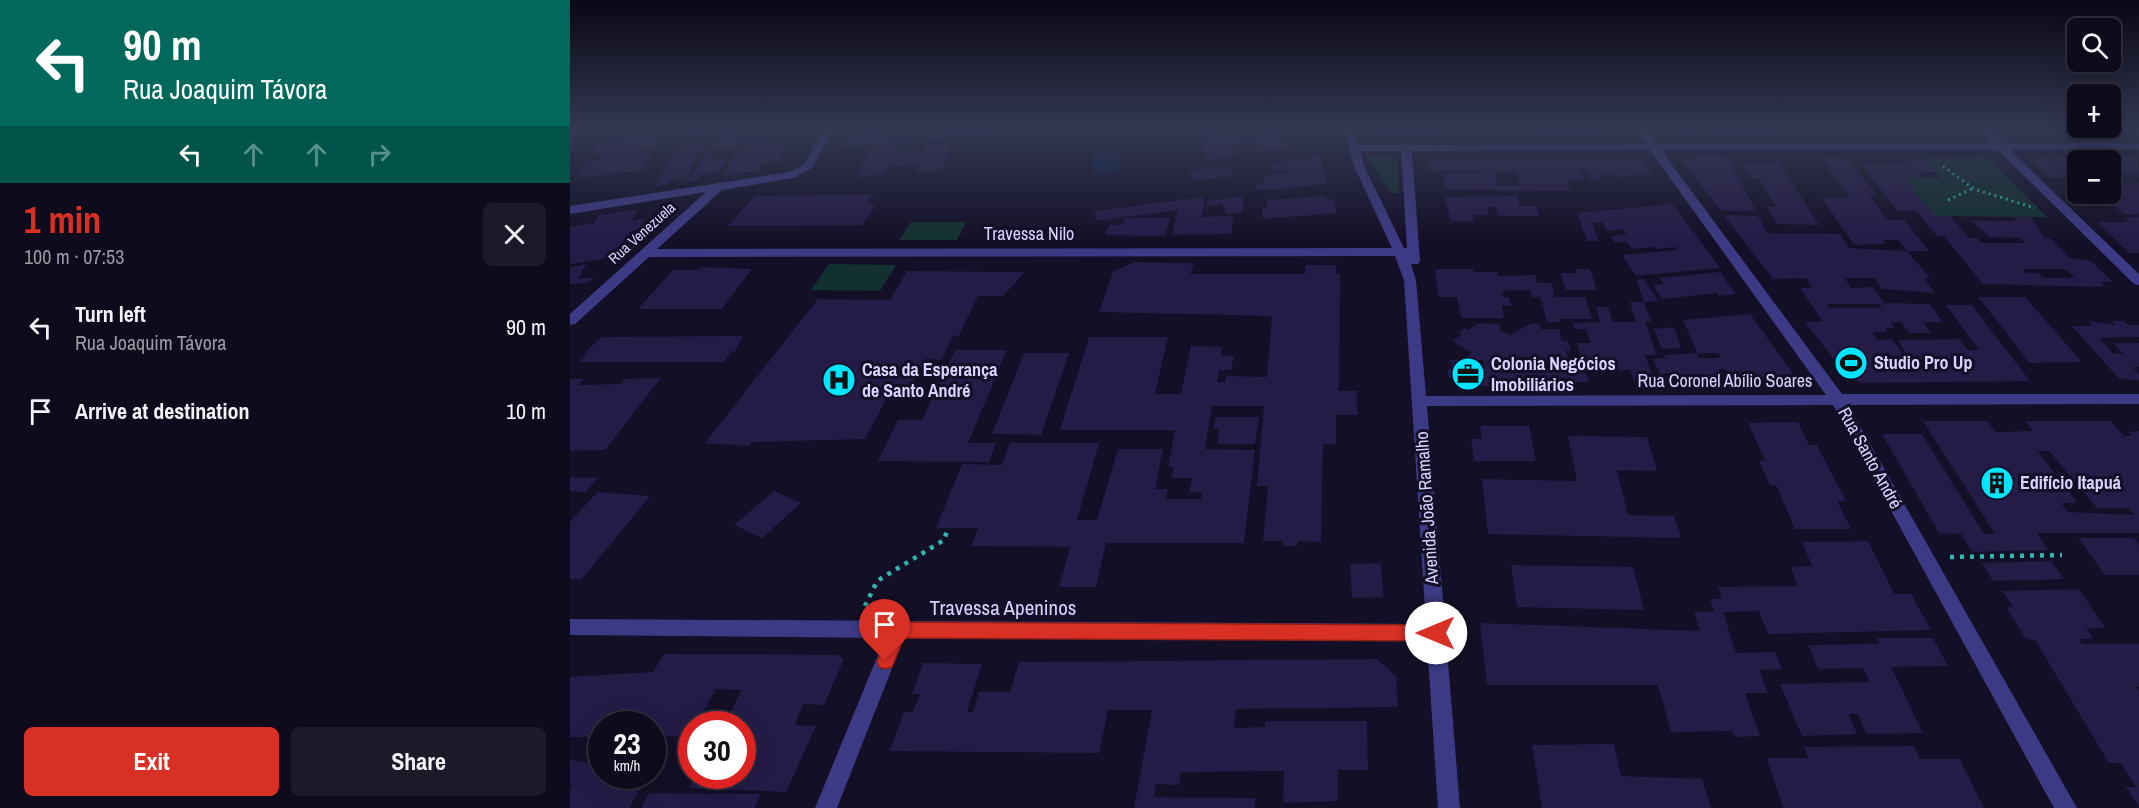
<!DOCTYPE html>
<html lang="en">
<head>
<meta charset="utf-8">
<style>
  body { margin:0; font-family:"Archivo Narrow",sans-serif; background:#1c1929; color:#f1f3f6; height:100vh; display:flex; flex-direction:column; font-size:22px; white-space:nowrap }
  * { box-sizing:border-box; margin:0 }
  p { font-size:20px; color:#9b9ba3 }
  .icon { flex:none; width:33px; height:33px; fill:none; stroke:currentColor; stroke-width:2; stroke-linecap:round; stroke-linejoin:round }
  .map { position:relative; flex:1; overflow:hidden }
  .details { display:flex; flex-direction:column; background:#0e0b1c; width:570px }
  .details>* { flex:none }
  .banner { background:#00695c; color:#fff; overflow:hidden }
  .controls { position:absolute; left:1497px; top:18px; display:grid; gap:12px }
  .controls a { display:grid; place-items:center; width:54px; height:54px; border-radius:9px; background:#0e0b1c; box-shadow:0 6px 24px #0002,0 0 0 2px #2e2b3b; font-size:30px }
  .speed { position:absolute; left:18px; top:711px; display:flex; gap:12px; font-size:30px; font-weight:700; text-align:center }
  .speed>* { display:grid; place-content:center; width:78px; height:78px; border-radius:50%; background:#0e0b1c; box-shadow:0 6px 24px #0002,0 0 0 2px #2e2b3b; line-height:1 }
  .speed small { font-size:15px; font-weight:400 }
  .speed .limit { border:9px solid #d22; background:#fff; color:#111 }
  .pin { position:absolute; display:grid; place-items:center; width:51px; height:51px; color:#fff; margin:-62px -26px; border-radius:50% 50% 50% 0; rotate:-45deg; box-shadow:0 0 6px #0007 }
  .pin .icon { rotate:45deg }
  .me { position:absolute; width:66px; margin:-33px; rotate:270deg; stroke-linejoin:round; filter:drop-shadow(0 0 4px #0008) }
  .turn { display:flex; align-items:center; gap:21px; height:126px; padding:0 24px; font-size:27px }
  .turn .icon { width:78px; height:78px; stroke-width:2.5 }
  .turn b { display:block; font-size:42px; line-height:51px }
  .lanes { display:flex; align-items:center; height:57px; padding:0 24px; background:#0003; justify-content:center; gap:30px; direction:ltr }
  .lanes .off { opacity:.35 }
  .round { display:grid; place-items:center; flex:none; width:63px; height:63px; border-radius:9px; background:#1c1929 }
  .overview { display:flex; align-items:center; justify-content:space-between; height:102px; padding:0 24px }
  h1 { font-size:36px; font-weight:800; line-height:45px; color:#d93025 }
  .button { display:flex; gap:12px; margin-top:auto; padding:12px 24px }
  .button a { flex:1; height:69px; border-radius:9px; background:#d93025; color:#fff; font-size:24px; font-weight:800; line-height:69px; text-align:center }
  .button a+a { background:#1c1929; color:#f1f3f6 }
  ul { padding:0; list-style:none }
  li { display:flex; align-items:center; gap:18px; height:84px; padding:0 24px }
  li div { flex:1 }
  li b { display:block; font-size:22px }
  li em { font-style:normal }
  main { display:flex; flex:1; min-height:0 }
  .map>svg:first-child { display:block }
</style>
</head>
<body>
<main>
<section class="details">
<div class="banner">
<div class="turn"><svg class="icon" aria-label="left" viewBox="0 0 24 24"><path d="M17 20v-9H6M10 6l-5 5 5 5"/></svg><div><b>90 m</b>Rua Joaquim Távora</div></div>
<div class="lanes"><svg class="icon" aria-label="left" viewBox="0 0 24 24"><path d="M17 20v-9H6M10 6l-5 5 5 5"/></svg><svg class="icon off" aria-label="ahead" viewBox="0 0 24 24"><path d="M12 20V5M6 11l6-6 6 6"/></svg><svg class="icon off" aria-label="ahead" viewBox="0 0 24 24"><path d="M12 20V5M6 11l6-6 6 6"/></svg><svg class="icon off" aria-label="right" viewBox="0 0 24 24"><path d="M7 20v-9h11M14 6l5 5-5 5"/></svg></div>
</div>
<div class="overview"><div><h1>1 min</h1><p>100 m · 07:53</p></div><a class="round"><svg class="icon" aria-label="close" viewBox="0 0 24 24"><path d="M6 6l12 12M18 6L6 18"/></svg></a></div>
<ul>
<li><svg class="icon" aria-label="left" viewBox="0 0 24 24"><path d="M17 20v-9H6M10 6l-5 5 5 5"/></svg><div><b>Turn left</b><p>Rua Joaquim Távora</p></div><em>90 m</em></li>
<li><svg class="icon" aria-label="arrive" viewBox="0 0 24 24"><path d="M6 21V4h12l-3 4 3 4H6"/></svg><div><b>Arrive at destination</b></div><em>10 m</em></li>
</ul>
<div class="button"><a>Exit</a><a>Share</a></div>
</section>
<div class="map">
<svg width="1569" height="808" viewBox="0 0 1569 808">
  <rect width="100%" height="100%" fill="#130f26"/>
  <path fill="#12302f" d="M800,155L827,157L829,193H822L818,190L797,157Z
    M1414,157L1420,160L1477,217L1365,216L1333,178H1371L1353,158Z
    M341,222H396L387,240H329Z
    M259,264L326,265L310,291L241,290Z"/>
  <path fill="#0a1f44" d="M548,149L549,172L523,175L522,152Z"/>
  <path fill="#241b47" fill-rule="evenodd" d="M0,130H50V132L12,136L0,153Z
    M118,130H172L166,138H173L166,148L138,150L149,135L112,140Z
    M189,130H226L224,134L205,136L203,140L171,144L178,135L187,134Z
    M288,130H325L321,138H328L332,130H346L340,142L266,148L275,132Z
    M370,130H434L432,136L353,141L357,131Z
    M628,130H658L659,135L679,132L678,130H710L717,148L687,152L683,142L662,145L666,156L636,160Z
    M795,130H876L879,137L809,138Z
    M925,130H944L948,137H928Z
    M957,130H1053L1056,135L961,137Z
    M1091,130H1130L1133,136H1100Z
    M1133,130H1211L1216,136L1137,137Z
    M95,131L86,147L74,149L70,155L82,153L74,170L5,178L16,161L29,160L33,154L20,155L31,139Z
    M203,143L202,145L217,143L210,161L191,164L188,171L151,176L168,150Z
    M381,143L373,170L346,172L349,165L317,167L314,174L287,177L299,149L326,147L323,155L353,152L355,146Z
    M129,146L128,148L135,147L124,159H127L116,178L102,179L99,184L84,187L107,148Z
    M149,150L139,160L157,158L147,173L132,174L127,181L116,182L137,152Z
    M749,155L758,184L686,191V184H694L693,175L719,173L718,169L702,171L700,164Z
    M1121,156H1156L1186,211H1151L1111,159H1121Z
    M1567,156L1569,175H1542L1545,178H1540V160H1513L1509,157Z
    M1064,157L1073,161L1082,174L1048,177L1045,174L1029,175L1031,179L1020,180L1015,167H1009L1015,180L997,181L1000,191L875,190L872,173L925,172L928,186L950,185L947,171H858V160Z
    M1250,157H1276L1307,196H1299L1317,219L1334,220L1359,251H1337L1328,240H1312L1316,244L1284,245L1252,198H1280Z
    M1463,157H1495L1505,161L1508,163V178H1480L1461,160Z
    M1336,158H1353L1366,172L1349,173L1353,178H1333L1365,216H1380L1399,238H1408L1412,243H1455L1450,238L1420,237L1401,221H1447L1443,217H1460L1475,238H1480L1500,258L1521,261L1543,282H1531L1535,287L1413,284L1374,236H1367L1347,211H1328L1290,163L1327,165L1325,163H1340ZM1453,269H1495L1505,278H1473L1468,273H1456Z
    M1172,164H1210L1249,225L1207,224L1197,207H1206L1189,178H1180Z
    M660,166L662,176L622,181L619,171Z
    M1540,183H1569V214H1554L1531,194H1540Z
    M303,194L297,203L307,204L292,225L158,226L185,196Z
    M673,196V212L656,214L652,204L637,206L636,201Z
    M756,196V199H764L767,213L693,219L692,208H697L696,200Z
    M947,196L950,206H966L969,216H928L926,207H917L919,215H903L904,222L881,221L874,197Z
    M633,197L635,207H633L631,217L663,216L661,234L602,235L608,210L526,221L525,211Z
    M1103,204L1150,268L1066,276L1052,255L1107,250L1105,247L1086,249L1085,247L1062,249L1057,242L1044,243L1041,236L1056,234L1053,229L1037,231L1032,222L1022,223L1029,241H1017L1007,213Z
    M67,210L62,221L74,219L68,230L76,229L47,257L0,264V227L24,223L28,215Z
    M1154,215L1188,216L1197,233L1270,234L1279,248L1337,251L1360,278H1354L1365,293L1312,289L1304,278H1275L1281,288L1303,287L1314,303L1360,304L1373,322H1353L1361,333H1339L1331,322H1321L1324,328H1315L1317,332H1302L1307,340L1322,339L1333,354H1337L1327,340L1389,339L1398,350H1409L1376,305H1402L1460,381L1291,383L1275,374L1235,322H1253L1230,288H1242L1236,278L1203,279ZM1257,304H1309L1312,308H1260Z
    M1555,217H1569V253H1559L1527,222H1560Z
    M555,218H600L595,236L535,235L539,225H553Z
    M564,262L624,263L620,274H735L736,265H766V274H770L769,391H787V415H766V444H753L751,542L728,541L727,546H713V541H693L698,486H687L694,406H642L635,449L685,450L674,543H536L526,587H489L500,547L401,546L408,528H366L392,464L432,465L440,443H529L507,520H527L548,449H593L585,489H598L595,499H631L632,492H619L622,478H601L604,467H598L605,430H490L519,337H598L585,394H611L621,346L652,347L651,356H664L661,370H649L647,382H655L656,376L697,377L702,316L529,312L543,272Z
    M16,264L8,279L25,277L19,282L0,285V267Z
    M132,267L182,269L152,309H68L103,270H129Z
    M865,269H903V272H928V276L966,275L967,283H982L985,297H1015L1022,319H989L991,322H977L970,297H962L960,290L932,291L933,297H939L941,306H932L934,318H891L887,297H868Z
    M1005,269H1020L1027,290H996L990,273H1006Z
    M337,271L455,272L433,296H408L388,337L383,336L371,360L355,359L342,384H324L295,439L181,442L179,446L135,443L248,299L320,300Z
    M1150,272L1166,294L1149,296L1147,293L1092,299L1083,285L1094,284L1089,278Z
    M1074,279L1088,301L1074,302L1066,280Z
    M1408,297H1455L1512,362L1460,363Z
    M1060,302H1074L1081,321L1075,322L1087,355H1075L1084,381H1064L1060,370L1015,371L1019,382H918L919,386H894L879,377L877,369H883L880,360H904L905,366H914L913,360H904L897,356L902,353L882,341L892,334L889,332L894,328L898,330L909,323L930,324V330L940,335L962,323L969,324L971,329H989L992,341H998L1001,351L996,350L998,361H1012L1007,343H1021L1016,329H1005L1003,323L1030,322L1026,307H1038L1043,322H1066Z
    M1180,314L1225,376L1221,381L1159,380L1155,369H1149L1153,380H1137L1138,385H1105L1101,373L1090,374L1083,359L1095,358L1094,355L1127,353L1128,358H1151L1148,353H1127L1113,320Z
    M1518,321L1545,325L1542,321H1554L1558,325H1569V337L1529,338L1544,354H1553L1543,343H1569V367H1563L1569,374V380L1549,379L1502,326H1522Z
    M1104,327L1111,348L1092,349L1084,329Z
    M173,336L165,352L161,351L154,362H9L18,353H14L32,337Z
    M385,350H437L398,443H426L419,462L308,461L328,420H352Z
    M454,353H499L471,435L422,434Z
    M91,378L35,450L0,451V379H14L9,385L50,384L55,379Z
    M646,417H689L685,444H647L649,429H643Z
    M1353,421H1417L1426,432L1463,431L1455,421H1541L1554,436H1562L1558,432L1569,431V533H1467L1478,550L1402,552L1391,534L1369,533L1312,434H1352L1414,534H1425ZM1468,451H1479L1527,508H1558L1565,515L1498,512L1491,503H1507Z
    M1228,422L1239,445H1247L1276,501H1267L1281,529H1225L1206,485H1200L1189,461H1195L1178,423Z
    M910,426H959L966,461H904L901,439H912Z
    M998,436L1077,437L1087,471L1047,470L1058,515L1104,516L1111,538L918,534L912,479L1007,481Z
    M0,477L28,478L15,492L0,491Z
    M204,491L231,503L192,538L164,525Z
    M27,492L80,496L11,580L0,579V522Z
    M1508,538H1564L1569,545V575H1535Z
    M1298,541L1324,594H1341L1361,630L1198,634L1189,611L1153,612L1166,653L1205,652L1212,669L1189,670L1198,693H1175L1190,736L1164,737L1162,731L1101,732L1088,685H917L910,623L1130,631L1124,612H1144L1140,599H1152L1148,587L1227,586L1221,567L1242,566L1232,542Z
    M1481,561L1494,579L1423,581L1412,563Z
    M811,563L813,597L782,598L780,564Z
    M941,565L1063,567L1074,610L947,607Z
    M1509,589L1535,628H1516L1523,639H1509L1512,644H1569V687H1566L1569,691V807L1556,787H1566L1551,763H1539L1465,640L1456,639L1436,607H1443L1432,591Z
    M1307,638H1363L1378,666L1321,667L1353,733L1296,734L1288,714H1279L1287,734L1232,736L1210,684L1300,682L1293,668L1248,669L1238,645L1310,644Z
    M94,654L267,655L274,659L254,705L233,704L225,725L246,726L216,792L119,788L126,776H172V724H154L172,690L146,689L126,724H122V737L82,736V724H32V737H0V677L83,672Z
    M807,659L826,676L828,707L666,709L664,728L695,727V721H797L798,770H768V801L713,803L714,771L611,772L609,785L586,784L584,797L685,798V808H564L582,710H538L529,753L320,751L334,712H343L350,694H342L353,663L412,664L397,712H403L409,692H440L449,662Z
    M1044,744L1051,776L1132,779L1141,808H972L962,745Z
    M1344,746L1350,759H1390L1414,808H1213L1197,758H1238L1234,747Z
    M0,760L32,764V776H43L37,786L71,788L59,808H0V790L3,785H0Z
    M79,793L191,794L184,808H71Z"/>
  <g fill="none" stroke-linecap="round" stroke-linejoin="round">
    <path stroke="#2fb8b0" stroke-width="3" stroke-dasharray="2 4" stroke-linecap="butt" d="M1373,166L1404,189L1465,208
      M1378,200L1402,189"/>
    <path stroke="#2fb8b0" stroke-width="4.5" stroke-dasharray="4 6" stroke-linecap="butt" d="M1380,557L1492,555
      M295,606L307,581L374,540L378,528"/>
    <path fill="#3d3a85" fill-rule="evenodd" d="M253,130H263L242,168L223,178L152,190L87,249L822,248L784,166L774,130H784L788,145L1076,144L1066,130H1076L1087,144L1421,143L1409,130H1420L1434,143H1569V149L1440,150L1569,274V285L1564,284L1428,150H1091L1272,394H1569V404L1278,405L1507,808H1484L1263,405L857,406L890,808H868L857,641L334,638L267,808H245L315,638L0,635V619L856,624L834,280L825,256L79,257L5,324L0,325V314L136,192L0,214V206L220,172L234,164ZM1080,150L1256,395L856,396L846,280L841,264H848L850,261L842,151ZM790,151H831L837,248H834L794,166Z"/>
  </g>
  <linearGradient id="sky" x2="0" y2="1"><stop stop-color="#0a0815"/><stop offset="0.53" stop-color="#333752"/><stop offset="1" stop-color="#333752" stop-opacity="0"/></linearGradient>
  <rect width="1569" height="243" fill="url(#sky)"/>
  <path fill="#d93025" stroke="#8d1f18" stroke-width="1.5" d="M328,622L866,625L872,627L875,633L872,638L866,641L334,638L322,667L315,669L309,667L307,661L322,625Z"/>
  <defs>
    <symbol id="stadium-disc" viewBox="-11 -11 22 22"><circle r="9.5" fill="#00e5ff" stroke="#130f26"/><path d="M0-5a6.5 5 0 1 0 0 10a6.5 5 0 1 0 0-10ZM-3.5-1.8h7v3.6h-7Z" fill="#111"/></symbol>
    <symbol id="office-disc" viewBox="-11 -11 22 22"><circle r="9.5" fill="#00e5ff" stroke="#130f26"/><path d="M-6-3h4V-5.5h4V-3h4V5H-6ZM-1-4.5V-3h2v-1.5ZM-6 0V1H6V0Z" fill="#111"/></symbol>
    <symbol id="hospital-disc" viewBox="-11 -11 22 22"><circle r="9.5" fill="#00e5ff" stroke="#130f26"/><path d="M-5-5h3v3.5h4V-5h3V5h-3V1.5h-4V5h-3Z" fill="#111"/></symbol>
    <symbol id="building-disc" viewBox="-11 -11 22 22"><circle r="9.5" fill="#00e5ff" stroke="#130f26"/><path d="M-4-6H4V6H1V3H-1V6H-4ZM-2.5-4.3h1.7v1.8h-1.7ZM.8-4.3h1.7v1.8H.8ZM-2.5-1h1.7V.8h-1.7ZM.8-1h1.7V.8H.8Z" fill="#111"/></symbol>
  </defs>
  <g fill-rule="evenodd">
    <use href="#stadium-disc" x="1262" y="344" width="38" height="38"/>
    <use href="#office-disc" x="879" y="355" width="38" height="38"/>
    <use href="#hospital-disc" x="250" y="361" width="38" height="38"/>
    <use href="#building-disc" x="1408" y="464" width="38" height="38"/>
  </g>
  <g text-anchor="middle" stroke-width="6" stroke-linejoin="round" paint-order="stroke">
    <g font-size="15" fill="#d9d4ff" stroke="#130f26">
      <text transform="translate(72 233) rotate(-42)" y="5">Rua Venezuela</text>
    </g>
    <g font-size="18" fill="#d9d4ff" stroke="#130f26">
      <text x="459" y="240">Travessa Nilo</text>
      <text x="1155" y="387">Rua Coronel Abílio Soares</text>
      <text transform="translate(1300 458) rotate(61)" y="6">Rua Santo André</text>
      <text transform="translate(857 508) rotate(-94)" y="6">Avenida João Ramalho</text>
    </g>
    <g font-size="18" font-weight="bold" fill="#d9d4ff" stroke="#130f26" text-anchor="start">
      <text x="1304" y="369">Studio Pro Up</text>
      <text x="921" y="370">Colonia Negócios<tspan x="921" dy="21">Imobiliários</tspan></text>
      <text x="292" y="376">Casa da Esperança<tspan x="292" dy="21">de Santo André</tspan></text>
      <text x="1450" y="489">Edifício Itapuá</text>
    </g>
    <g font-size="21" fill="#d9d4ff" stroke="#130f26">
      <text x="433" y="615">Travessa Apeninos</text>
    </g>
  </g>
</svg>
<div class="controls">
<a><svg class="icon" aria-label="search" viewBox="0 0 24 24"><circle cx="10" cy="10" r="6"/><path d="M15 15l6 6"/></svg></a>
<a>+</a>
<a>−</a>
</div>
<div class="speed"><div>23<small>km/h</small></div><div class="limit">30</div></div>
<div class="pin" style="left:315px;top:661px;background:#d93025"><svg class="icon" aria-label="arrive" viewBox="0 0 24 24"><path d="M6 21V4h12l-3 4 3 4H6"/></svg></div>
<svg class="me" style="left:866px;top:633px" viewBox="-20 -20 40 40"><circle r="19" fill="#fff"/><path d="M0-13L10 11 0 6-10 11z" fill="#d93025"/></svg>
</div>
</main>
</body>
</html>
